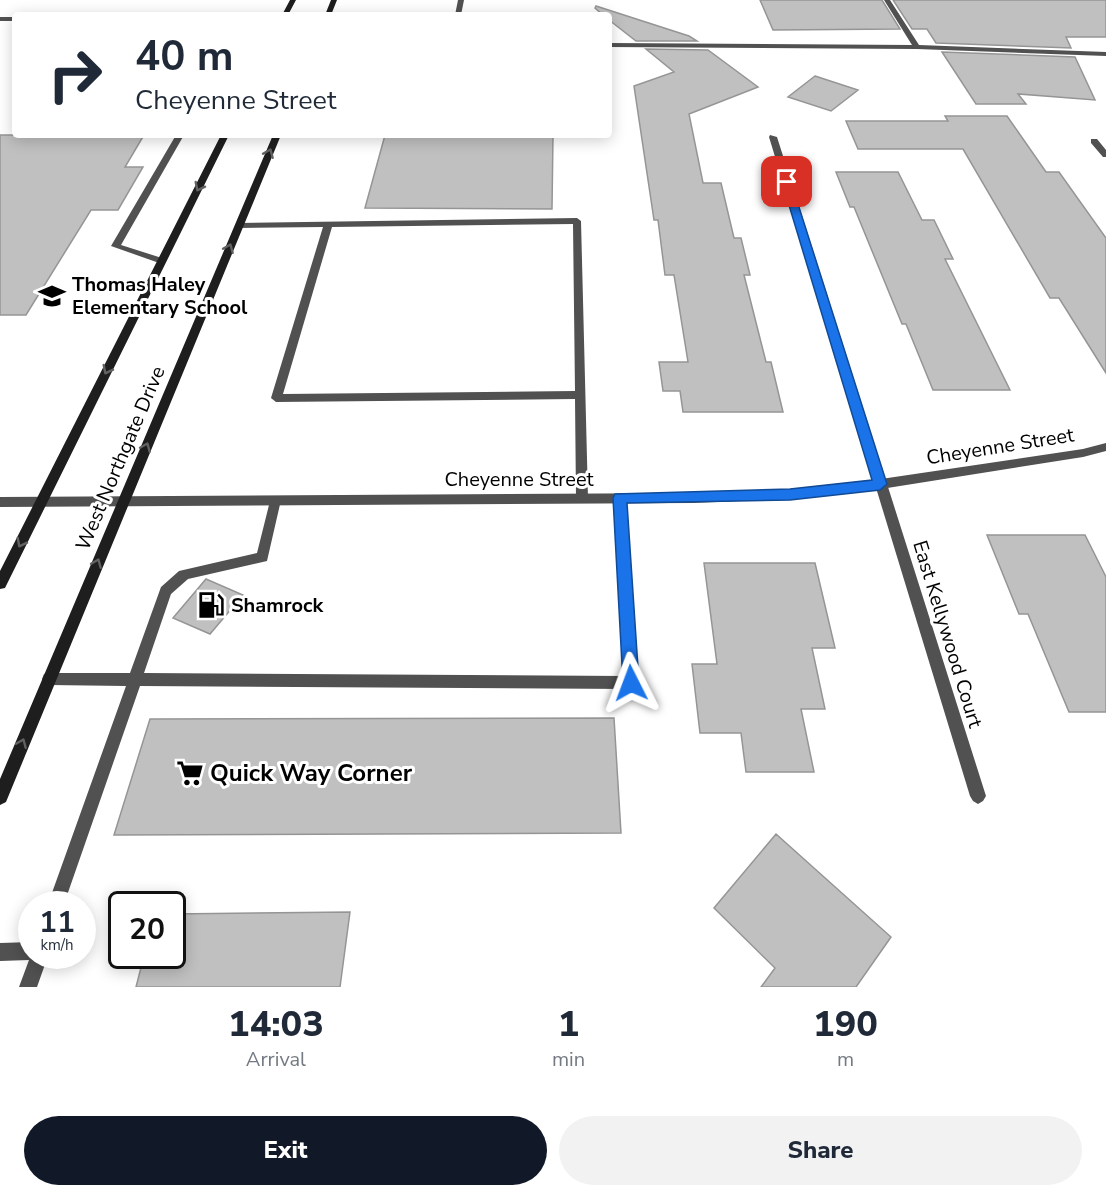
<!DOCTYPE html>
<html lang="en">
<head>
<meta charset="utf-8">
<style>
  body { margin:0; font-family:"Nunito Sans",sans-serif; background:#f2f2f3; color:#1f2937; height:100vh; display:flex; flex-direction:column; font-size:22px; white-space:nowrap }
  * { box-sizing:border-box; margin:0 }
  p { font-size:20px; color:#747a83 }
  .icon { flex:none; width:33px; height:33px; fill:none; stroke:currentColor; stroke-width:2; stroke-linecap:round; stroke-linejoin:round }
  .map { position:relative; height:987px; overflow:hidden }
  .side { display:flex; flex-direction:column; background:#fff; flex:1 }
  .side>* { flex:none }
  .banner { position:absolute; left:12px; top:12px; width:600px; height:126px; border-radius:6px; box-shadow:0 3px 15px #0003; background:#fff; color:#1f2937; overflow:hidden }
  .speed { position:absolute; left:18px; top:891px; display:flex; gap:12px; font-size:30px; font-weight:700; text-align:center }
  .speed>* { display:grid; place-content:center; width:78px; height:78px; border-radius:50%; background:#fff; box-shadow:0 3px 15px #0003; line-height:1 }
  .speed small { font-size:15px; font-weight:400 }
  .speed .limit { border:3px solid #111; border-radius:9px; background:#fff; color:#111 }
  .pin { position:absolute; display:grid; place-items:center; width:51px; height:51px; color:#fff; margin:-26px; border-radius:12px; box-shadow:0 3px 9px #0006 }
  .me { position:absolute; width:66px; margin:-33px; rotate:357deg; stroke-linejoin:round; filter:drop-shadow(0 0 4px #0008) }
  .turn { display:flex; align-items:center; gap:21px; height:126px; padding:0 24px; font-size:27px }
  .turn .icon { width:78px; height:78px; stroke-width:2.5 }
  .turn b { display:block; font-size:42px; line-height:51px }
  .eta { display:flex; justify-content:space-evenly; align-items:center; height:102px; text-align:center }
  .eta b { font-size:36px; font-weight:800; line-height:42px }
  .action { display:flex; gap:12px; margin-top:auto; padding:12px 24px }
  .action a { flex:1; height:69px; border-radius:36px; background:#111827; color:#fff; font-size:24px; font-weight:800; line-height:69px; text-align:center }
  .action a+a { background:#f2f2f3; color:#1f2937 }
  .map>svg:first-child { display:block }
</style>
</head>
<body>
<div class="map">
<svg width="1106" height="987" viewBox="0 0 1106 987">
  <rect width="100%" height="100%" fill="#fff"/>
  <path fill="#c0c0c0" stroke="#959595" stroke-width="1.5" d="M760,0H882L900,29L773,30Z
    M893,0H1106V37H1066L1071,48L936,43L927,29H912Z
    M596,6L689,36L697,41H636L609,20V15H603L595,8Z
    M646,49L708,50L758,87L689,114L703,183H721L734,238H741L750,275H744L766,362H771L783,412H683L680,391H663L659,362H688L674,275H665L658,220H654L634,86L674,72Z
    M942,52L1075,57L1095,100L1018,94L1026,104H976Z
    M815,76L858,90L831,111L788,97Z
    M945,116H1007L1046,172H1059L1106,238V373L1059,298H1050L963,149H858L846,121H948Z
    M0,135H144L125,167H143L118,210H91L26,315H0Z
    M385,135H553L552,209L365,208Z
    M836,172H898L922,220H934L953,259H945L1010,390H933L906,324H902L854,207H850Z
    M987,535H1085L1106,577V712H1069L1028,614H1019Z
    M704,563H815L835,648H812L825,709H801L814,772H746L741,733H700L692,664H717Z
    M206,579L243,595L210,634L173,618Z
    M614,718L621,833L114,835L150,719Z
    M776,834L891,937L856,987H761L775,968L714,908Z
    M350,912L340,987H136L144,956H172V914Z"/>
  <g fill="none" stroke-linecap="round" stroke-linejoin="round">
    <path fill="#515151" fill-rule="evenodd" d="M884,0H890L919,45L1106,52V56L917,49L609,47V43L912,45Z
      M0,17H15V21H0Z
      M176,135H184L121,245L165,259V263L162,264L111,246Z
      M577,218L581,221L588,498L586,501H578L576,498L575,399L276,402L271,398L323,227L239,228L236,227V223ZM573,224L575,391L283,394L332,227Z
      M620,493L624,495L626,498L638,683L636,688L631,689L140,686L64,904H48L126,686L49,685L44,684L42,679L44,674L49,673H130L161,587L179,571L257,553L271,497H279L281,500L267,561L188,579L171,594L144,673L624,676L614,498L616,495Z
      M32,942V956H48L37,987H19L29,960L0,961V943Z"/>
    <path fill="#515151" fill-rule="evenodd" d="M458,0H464L461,15H455Z
      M770,135L777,137L986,796L983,801L978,804L973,801L970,796L769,137Z
      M1091,139H1097L1106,150V157H1103L1091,143Z"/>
    <path fill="#515151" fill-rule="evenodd" d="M1106,443V451L1083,457L881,489L790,499L693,503L0,507V497L693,493L790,489L881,479L1083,449Z"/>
    <path fill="#1e1e1e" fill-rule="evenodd" d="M290,0H296L288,15H282Z
      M331,0H337L331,15H325Z
      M221,135H229L5,588L0,589V571Z
      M273,135H281L6,802L0,805V779Z"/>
  </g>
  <defs><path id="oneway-chevron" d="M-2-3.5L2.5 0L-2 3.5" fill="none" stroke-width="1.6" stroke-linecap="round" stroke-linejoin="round" transform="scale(1.5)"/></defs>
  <g stroke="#626262">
    <use href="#oneway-chevron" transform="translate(269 153) rotate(-67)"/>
    <use href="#oneway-chevron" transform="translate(199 187) rotate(117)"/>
    <use href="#oneway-chevron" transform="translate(229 248) rotate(-67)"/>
    <use href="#oneway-chevron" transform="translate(107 370) rotate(117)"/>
    <use href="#oneway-chevron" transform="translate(146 447) rotate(-67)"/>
    <use href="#oneway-chevron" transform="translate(21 543) rotate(117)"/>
    <use href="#oneway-chevron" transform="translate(97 563) rotate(-67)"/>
    <use href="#oneway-chevron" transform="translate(22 743) rotate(-67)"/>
  </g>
  <path fill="#1a73e8" stroke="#114b97" stroke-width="1.5" d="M783,179L791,182L887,484L880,490L790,500L627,503L639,683L637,688L631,690L625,688L623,683L613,498L615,494L790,489L872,480L782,182Z"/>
  <defs>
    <symbol id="school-bare" viewBox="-9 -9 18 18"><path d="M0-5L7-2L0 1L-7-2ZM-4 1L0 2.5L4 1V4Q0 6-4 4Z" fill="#000" stroke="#fff" stroke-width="2.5" paint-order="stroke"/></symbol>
    <symbol id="fuel-bare" viewBox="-9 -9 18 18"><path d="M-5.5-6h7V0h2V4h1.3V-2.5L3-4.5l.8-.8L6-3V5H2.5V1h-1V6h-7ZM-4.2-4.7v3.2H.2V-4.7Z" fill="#000" stroke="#fff" stroke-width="2.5" paint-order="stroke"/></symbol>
    <symbol id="supermarket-bare" viewBox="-9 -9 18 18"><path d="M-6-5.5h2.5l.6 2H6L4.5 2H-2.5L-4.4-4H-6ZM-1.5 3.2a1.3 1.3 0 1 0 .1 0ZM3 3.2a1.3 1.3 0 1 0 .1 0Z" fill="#000" stroke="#fff" stroke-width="2.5" paint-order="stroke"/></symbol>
  </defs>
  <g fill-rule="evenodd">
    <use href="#school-bare" x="33" y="277" width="38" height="38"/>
    <use href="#fuel-bare" x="192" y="586" width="38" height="38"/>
    <use href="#supermarket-bare" x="171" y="754" width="38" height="38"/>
  </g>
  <g text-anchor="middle" stroke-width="6" stroke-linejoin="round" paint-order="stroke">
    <g font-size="20" font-weight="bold" fill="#000" stroke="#fff" text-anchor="start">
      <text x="72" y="291">Thomas Haley<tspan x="72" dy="23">Elementary School</tspan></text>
      <text x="231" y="612">Shamrock</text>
    </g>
    <g font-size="20" fill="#000" stroke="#fff">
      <text transform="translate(1000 446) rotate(-9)" y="7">Cheyenne Street</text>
      <text transform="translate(120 458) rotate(-67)" y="7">West Northgate Drive</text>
      <text x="519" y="486">Cheyenne Street</text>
      <text transform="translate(948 634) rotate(73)" y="7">East Kellywood Court</text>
    </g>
    <g font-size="24" font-weight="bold" fill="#000" stroke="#fff" text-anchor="start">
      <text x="210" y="781">Quick Way Corner</text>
    </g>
  </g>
</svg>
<div class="speed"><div>11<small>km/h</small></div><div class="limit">20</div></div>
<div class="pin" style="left:787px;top:182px;background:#d93025"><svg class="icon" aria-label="arrive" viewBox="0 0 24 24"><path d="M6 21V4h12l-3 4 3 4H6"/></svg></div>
<svg class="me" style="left:631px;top:683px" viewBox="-20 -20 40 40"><path d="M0-17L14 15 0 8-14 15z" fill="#1a73e8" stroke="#fff" stroke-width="4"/></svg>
<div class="banner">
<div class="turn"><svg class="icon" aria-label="right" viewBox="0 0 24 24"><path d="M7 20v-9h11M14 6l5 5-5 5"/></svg><div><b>40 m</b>Cheyenne Street</div></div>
</div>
</div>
<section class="side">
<div class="eta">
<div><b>14:03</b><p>Arrival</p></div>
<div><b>1</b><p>min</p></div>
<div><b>190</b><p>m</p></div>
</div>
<div class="action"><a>Exit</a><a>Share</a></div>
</section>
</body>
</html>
